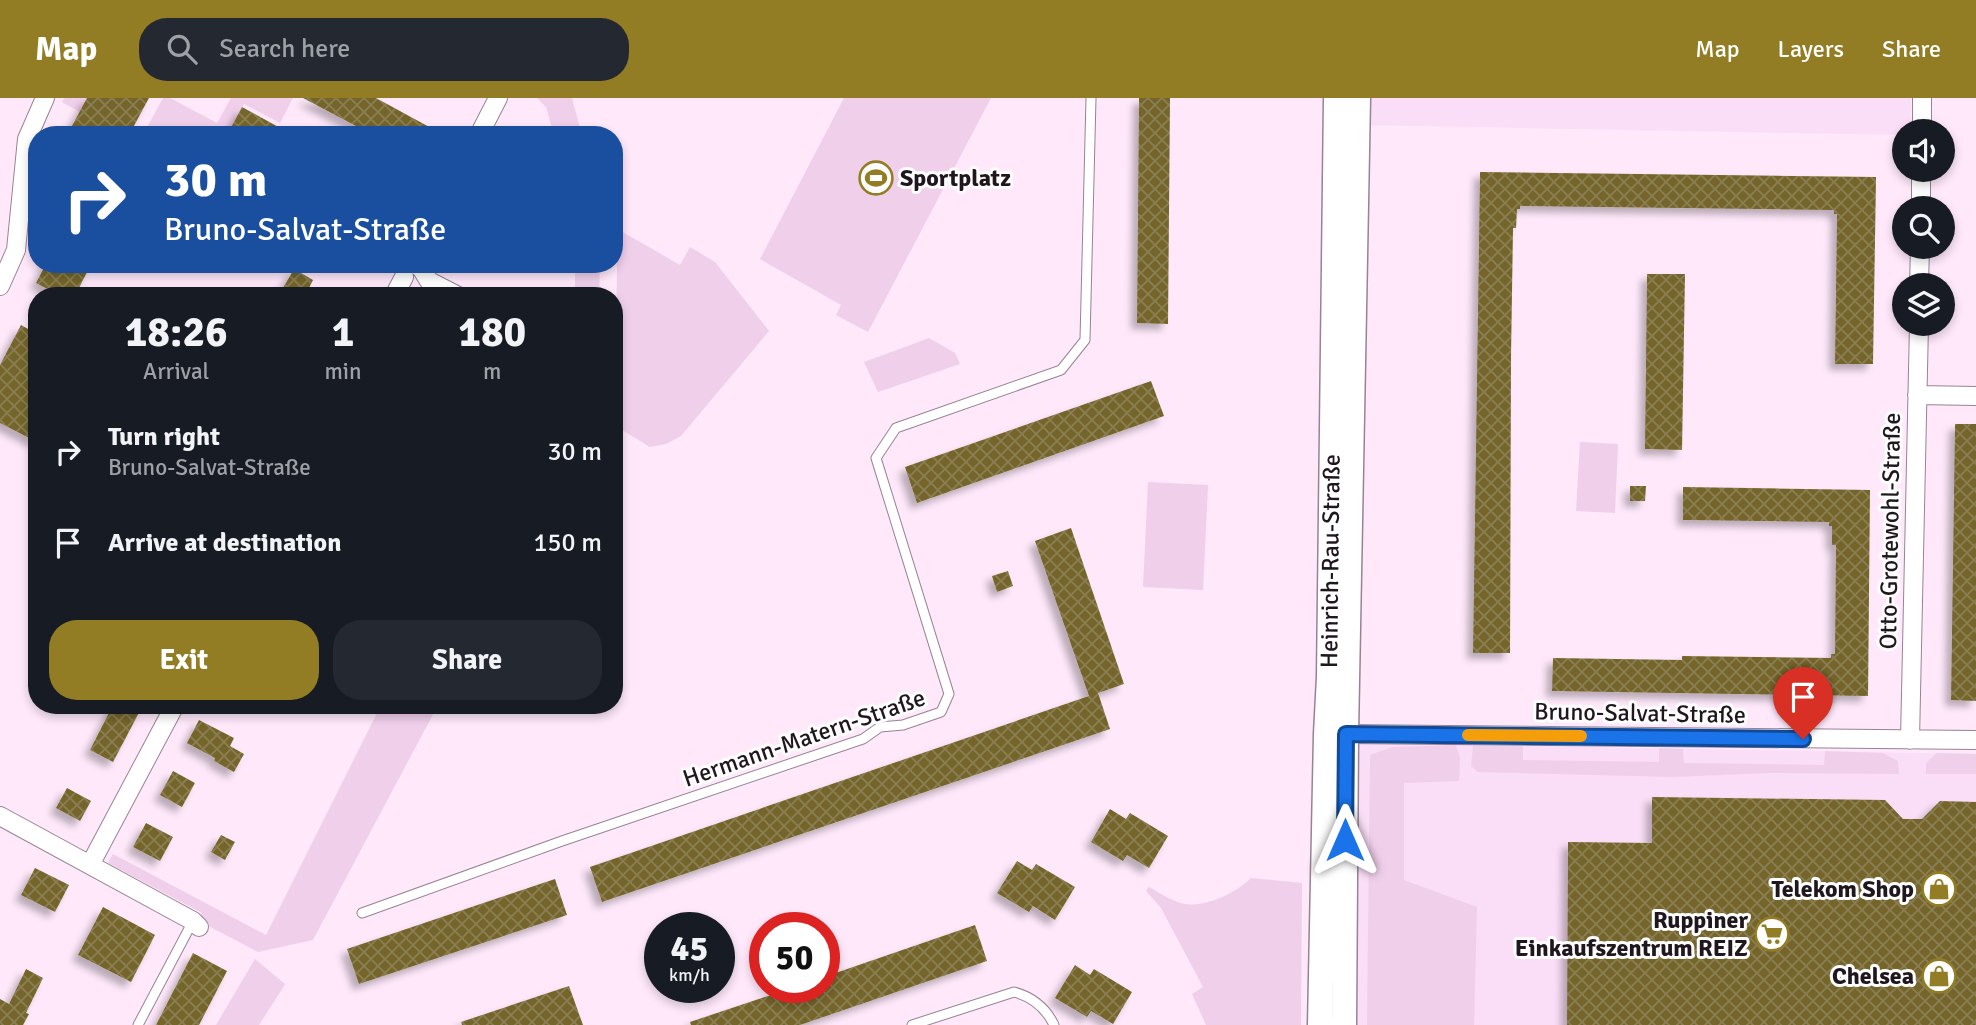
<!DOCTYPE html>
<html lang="en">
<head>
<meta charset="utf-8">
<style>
  body { margin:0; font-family:Signika,sans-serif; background:#242831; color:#f1f3f6; height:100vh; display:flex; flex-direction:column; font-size:26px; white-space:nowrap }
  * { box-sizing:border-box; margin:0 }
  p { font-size:23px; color:#9ea1a6 }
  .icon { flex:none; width:38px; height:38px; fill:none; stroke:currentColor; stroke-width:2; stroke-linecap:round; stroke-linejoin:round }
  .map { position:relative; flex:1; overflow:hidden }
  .drawer { position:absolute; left:28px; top:189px; width:595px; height:427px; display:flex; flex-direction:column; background:#171b24; border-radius:28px; box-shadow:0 4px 10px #0003 }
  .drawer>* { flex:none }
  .banner { position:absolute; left:28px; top:28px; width:595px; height:147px; border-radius:28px; box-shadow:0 4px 10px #0003; background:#1a4fa0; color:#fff; overflow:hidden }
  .controls { position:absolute; left:1892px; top:21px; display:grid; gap:14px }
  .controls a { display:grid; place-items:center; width:63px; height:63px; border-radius:50%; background:#171b24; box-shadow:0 4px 10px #0003; font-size:35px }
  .speed { position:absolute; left:644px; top:814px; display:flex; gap:14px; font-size:35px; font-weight:700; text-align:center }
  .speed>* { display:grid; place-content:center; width:91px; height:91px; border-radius:50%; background:#171b24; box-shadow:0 4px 10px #0003; line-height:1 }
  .speed small { font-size:18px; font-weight:400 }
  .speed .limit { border:10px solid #d22; background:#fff; color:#111 }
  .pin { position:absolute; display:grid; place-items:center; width:60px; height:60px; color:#fff; margin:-72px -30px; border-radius:50% 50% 50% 0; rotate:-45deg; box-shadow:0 0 7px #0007 }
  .pin .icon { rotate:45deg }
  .me { position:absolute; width:77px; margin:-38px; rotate:0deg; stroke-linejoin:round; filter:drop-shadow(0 0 5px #0008) }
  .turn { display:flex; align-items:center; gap:24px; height:147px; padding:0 21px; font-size:32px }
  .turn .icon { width:91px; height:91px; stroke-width:2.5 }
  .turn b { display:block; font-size:49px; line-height:60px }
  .eta { display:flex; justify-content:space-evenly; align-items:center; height:119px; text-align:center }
  .eta b { font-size:42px; font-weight:800; line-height:49px }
  .button { display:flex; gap:14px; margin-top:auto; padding:14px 21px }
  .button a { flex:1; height:80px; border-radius:28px; background:#937d24; color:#fff; font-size:28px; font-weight:800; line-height:80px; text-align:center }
  .button a+a { background:#242831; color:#f1f3f6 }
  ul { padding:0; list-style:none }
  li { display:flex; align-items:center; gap:21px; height:91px; padding:0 21px }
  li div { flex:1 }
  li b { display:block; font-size:26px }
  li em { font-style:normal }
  header { display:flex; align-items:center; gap:42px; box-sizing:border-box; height:98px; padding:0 35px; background:#937d24; color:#fff }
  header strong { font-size:33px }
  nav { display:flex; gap:38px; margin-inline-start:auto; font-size:24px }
  .search { width:490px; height:63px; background:#242831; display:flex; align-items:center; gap:18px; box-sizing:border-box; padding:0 24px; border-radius:28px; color:#9ea1a6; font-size:26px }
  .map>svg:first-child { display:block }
</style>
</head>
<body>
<header>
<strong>Map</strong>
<div class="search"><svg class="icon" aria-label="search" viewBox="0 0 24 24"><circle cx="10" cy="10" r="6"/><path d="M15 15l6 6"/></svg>Search here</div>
<nav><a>Map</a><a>Layers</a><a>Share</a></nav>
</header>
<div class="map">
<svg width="1976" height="927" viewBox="0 0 1976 927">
  <defs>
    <pattern id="building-cross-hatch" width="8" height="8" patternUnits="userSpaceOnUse" patternTransform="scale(1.75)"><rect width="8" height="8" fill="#756529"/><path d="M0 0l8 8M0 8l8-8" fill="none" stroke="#8a7e55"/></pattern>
    <filter id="shadow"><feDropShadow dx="-6" dy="6" stdDeviation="3.5" flood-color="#0004"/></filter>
  </defs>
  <rect width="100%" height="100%" fill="#fee8fa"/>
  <path fill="#faddf6" d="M1365,0H1911L1910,33H1904V37L1365,27Z
    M1347,645L1976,656V927H1347Z"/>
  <path fill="#f0cfeb" d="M64,0H134L112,32L62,4Z
    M163,0H170L217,25L231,0H293L280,25L244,6L227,37H143Z
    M537,0H572L582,37H554L546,9Z
    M844,0H991L868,234L836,217L841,207L760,161Z
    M614,129L680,167L690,149L715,164L769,233L681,338L666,346L650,349L614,327L617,172Z
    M575,166H600L599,198H575Z
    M929,240L955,255L960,266L878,294L864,264Z
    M1580,344L1618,346L1615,415L1576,413Z
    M1148,384L1208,387L1203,492L1143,489Z
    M381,607H438L313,842L258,854L199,823L202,815L108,765L113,756L266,837Z
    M1456,647L1460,660L1459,683L1404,685V782L1477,809L1474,927H1367L1370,657L1392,649Z
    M1473,648H1523V662L1659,664V650L1683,651L1684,665L1824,667L1825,653L1883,655L1898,663L1899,676L1769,675L1674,679L1478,674L1471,668Z
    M1937,655L1976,656V676H1926V665Z
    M1251,780L1302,785L1301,927H1206L1192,896L1203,889L1161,810L1146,793L1149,789C1160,795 1173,804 1185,806C1207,809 1236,795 1251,780Z
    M255,861L285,886L284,888L259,927H216Z"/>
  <path fill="url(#building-cross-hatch)" filter="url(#shadow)" d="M87,0H149L129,37H67Z
    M303,0H376L444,37H373Z
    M1139,0H1170L1168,226L1137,225Z
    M242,9L293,37H227Z
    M1480,74L1876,79L1873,266H1835L1837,116H1834V112L1520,108V111H1517L1516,130H1513L1511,258L1510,555H1473Z
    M46,166H91L75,198H61L36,185Z
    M294,171L313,182L305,198H297L283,190Z
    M1647,176H1685L1682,352L1645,351Z
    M21,227L37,236V344L0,325V267Z
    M1151,283L1164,318L917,405L905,369Z
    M1955,326H1976V603L1951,602Z
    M1630,388H1646L1645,403H1630Z
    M1683,389L1870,392L1868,598L1552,593L1553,560L1682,562V558L1831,560V556H1835L1836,447H1832V428H1829V424L1683,422Z
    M1071,430L1124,586L1098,595L1110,631L602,804L590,769L1089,598L1035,443Z
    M1008,473L1013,488L997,494L992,478Z
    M113,607H143L113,664L90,652Z
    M199,622L234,640L230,648L244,656L234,674L214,663L215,660L187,645Z
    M173,673L195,685L182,709L160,697Z
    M67,690L91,703L80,723L56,710Z
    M1652,699L1885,702L1903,721H1922L1940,703L1976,704V927H1567L1568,744L1652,745Z
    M1110,711L1126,721L1130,715L1168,738L1149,770L1127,757L1123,763L1091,744Z
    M146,725L173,739L160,763L133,749Z
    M221,737L235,744L225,762L211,754Z
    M1017,763L1032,772L1036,766L1075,789L1055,822L1033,808L1029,814L997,795Z
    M35,770L69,787L55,814L21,797Z
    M555,781L567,817L359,886L347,851Z
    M103,809L155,837L131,884L78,857Z
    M975,827L987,863L800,927H691L690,924L795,889H824V879Z
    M193,855L227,873L199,927H156Z
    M1075,867L1090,877L1094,871L1132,894L1113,926L1091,913L1087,919L1055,900Z
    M26,871L43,880L26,915L29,916L23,927H0V901L9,906Z
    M569,888L583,927H462L461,924Z"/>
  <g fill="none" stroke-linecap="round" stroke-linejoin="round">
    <defs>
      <path id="lane" d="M362,815L562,743L863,641L880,629L903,627L941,614L949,596L876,360L896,330L1061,272L1085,242L1091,0
        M138,927L193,823
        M912,927L1014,894C1032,899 1046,910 1054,927"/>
      <path id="street" d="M1922,0V33
        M479,37L498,0
        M1921,110V72
        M414,166L421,170L429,183L458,198
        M1919,187L1920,149
        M0,188L16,152L27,41L45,0
        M394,198L404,179
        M1917,297L1976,298
        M1346,636L1976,642
        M1910,642L1919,226
        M0,718L193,823L199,829
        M90,767L175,607"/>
      <g id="secondary">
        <path id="s1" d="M1320,927L1326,636L1329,579L1336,0"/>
        <path d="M1344,927L1346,636L1358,0"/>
      </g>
    </defs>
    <use href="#lane" stroke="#978394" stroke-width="11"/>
    <use href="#street" stroke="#978394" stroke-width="20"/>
    <use href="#secondary" stroke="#978394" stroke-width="27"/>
    <use href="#lane" stroke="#fff" stroke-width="9"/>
    <use href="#street" stroke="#fff" stroke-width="18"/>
    <use href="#secondary" stroke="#fff" stroke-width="24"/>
  </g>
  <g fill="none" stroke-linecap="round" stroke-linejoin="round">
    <defs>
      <path id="route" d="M1345,742L1346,636L1803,641"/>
    </defs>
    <use href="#route" stroke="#114b97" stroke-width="18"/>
    <use href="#route" stroke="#1a73e8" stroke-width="12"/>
    <path stroke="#f59e0b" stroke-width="12" d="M1468,637L1581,638"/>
  </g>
  <defs>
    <symbol id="stadium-ring" viewBox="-11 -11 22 22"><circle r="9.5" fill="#fdfdfd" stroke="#937d24" stroke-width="1.5"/><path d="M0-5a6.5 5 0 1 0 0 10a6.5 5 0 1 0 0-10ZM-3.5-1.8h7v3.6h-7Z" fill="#937d24"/></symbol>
    <symbol id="shop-ring" viewBox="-11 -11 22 22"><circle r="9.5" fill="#fdfdfd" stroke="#937d24" stroke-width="1.5"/><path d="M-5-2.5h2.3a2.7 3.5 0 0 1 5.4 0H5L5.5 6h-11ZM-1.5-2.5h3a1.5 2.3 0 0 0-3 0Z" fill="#937d24"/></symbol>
    <symbol id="supermarket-ring" viewBox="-11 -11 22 22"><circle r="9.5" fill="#fdfdfd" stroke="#937d24" stroke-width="1.5"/><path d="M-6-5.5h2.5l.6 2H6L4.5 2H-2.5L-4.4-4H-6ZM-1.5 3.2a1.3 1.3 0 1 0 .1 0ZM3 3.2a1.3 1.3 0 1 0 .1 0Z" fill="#937d24"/></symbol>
  </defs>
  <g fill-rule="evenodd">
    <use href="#stadium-ring" x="857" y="61" width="38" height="38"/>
    <use href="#shop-ring" x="1920" y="772" width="38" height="38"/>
    <use href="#supermarket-ring" x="1753" y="817" width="38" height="38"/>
    <use href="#shop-ring" x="1920" y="859" width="38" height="38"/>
  </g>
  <g text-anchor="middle" stroke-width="6" stroke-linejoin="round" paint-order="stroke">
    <g font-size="24" font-weight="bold" fill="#1f171d" stroke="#fdfdfd" text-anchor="end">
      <text x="900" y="88" text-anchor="start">Sportplatz</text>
      <text x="1914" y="799">Telekom Shop</text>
      <text x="1748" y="830">Ruppiner<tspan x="1748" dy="28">Einkaufszentrum REIZ</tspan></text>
      <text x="1914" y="886">Chelsea</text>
    </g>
    <g font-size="24" fill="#1f171d" stroke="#fdfdfd">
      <text transform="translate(1890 433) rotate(-89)" y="8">Otto-Grotewohl-Straße</text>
      <text dy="8" stroke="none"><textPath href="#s1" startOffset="464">Heinrich-Rau-Straße</textPath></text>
      <text transform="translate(1640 615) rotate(1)" y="8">Bruno-Salvat-Straße</text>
      <text transform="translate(804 640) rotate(-19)" y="8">Hermann-Matern-Straße</text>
    </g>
  </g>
</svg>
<div class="controls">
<a><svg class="icon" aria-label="sound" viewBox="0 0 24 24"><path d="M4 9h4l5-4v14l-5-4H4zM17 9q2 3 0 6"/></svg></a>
<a><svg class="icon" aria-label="search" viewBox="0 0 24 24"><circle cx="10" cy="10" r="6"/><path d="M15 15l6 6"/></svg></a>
<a><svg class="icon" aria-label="layers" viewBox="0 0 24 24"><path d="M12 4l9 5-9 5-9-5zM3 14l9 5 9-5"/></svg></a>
</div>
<div class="speed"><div>45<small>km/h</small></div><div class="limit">50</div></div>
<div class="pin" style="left:1803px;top:641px;background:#d93025"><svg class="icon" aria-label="arrive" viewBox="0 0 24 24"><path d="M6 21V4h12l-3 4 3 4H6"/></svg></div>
<svg class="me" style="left:1345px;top:742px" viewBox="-20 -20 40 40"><path d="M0-17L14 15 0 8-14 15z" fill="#1a73e8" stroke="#fff" stroke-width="4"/></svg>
<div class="banner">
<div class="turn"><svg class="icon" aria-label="right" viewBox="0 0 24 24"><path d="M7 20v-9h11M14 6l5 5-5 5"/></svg><div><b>30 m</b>Bruno-Salvat-Straße</div></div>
</div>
<section class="drawer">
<div class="eta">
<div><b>18:26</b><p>Arrival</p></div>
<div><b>1</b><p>min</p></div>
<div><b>180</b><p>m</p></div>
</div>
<ul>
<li><svg class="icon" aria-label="right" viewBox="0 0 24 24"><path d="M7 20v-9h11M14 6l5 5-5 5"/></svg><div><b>Turn right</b><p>Bruno-Salvat-Straße</p></div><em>30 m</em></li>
<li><svg class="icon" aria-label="arrive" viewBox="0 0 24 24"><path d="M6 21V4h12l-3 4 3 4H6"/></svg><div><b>Arrive at destination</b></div><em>150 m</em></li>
</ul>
<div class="button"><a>Exit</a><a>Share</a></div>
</section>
</div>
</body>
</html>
